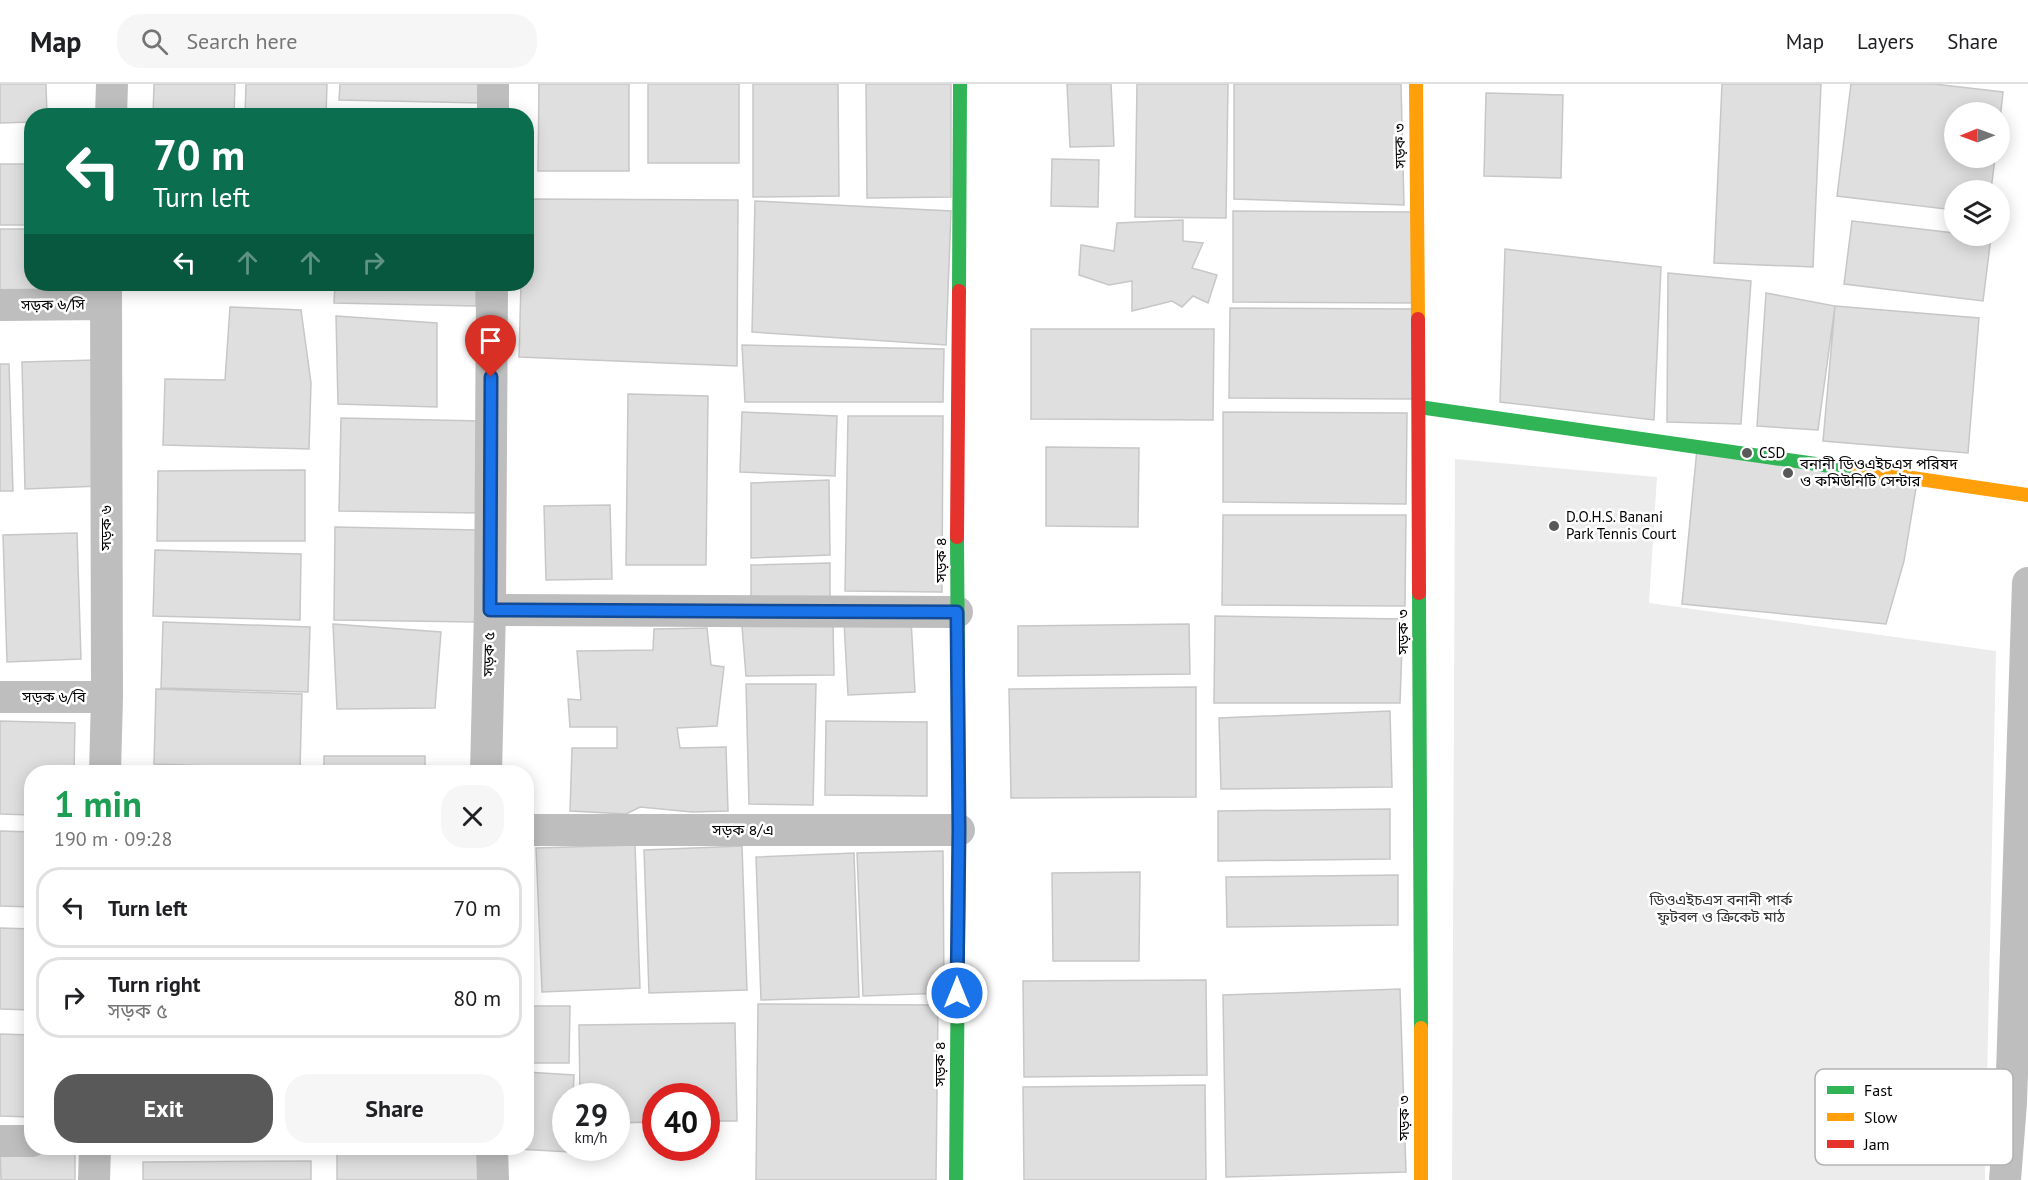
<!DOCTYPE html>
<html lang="en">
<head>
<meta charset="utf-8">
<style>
  body { margin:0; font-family:"PT Sans","Noto Sans Bengali",sans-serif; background:#f6f6f6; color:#202124; height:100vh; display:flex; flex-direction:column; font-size:22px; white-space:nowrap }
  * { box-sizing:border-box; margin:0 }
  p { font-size:20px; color:#757577 }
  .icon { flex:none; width:33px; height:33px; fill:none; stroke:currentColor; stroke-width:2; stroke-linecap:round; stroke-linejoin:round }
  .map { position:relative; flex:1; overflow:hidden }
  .details { position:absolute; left:24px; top:681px; width:510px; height:390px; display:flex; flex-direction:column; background:#fff; border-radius:24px; box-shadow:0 3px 15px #0003 }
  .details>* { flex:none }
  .top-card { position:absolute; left:24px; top:24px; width:510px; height:183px; border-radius:24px; box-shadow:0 3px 15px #0003; background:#0b6e4f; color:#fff; overflow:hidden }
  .needle { width:39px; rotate:269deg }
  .controls { position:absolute; left:1944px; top:18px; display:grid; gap:12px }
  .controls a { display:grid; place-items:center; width:66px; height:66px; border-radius:50%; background:#fff; box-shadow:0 3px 15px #0003; font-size:30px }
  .speed { position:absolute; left:552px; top:999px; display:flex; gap:12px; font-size:30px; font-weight:700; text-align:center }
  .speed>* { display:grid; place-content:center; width:78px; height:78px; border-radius:50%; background:#fff; box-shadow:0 3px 15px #0003; line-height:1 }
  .speed small { font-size:15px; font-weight:400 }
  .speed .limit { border:9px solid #d22; background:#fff; color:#111 }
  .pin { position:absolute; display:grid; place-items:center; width:51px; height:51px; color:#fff; margin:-62px -26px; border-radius:50% 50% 50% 0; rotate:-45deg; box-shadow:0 0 6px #0007 }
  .pin .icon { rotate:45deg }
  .me { position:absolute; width:66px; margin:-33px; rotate:0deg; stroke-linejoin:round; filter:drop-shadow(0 0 4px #0008) }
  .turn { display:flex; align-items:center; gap:21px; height:126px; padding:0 30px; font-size:27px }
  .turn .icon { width:78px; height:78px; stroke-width:2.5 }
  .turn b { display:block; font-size:42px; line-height:51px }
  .lanes { display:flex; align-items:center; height:57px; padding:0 30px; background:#0003; justify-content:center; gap:30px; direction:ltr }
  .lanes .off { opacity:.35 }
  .round { display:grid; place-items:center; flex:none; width:63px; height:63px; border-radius:24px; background:#f6f6f6 }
  .head { display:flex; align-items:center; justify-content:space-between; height:102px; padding:0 30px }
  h1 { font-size:36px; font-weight:700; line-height:45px; color:#1e9e55 }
  .cta { display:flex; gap:12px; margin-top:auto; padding:12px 30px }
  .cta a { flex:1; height:69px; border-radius:24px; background:#595959; color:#fff; font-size:24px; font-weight:700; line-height:69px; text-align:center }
  .cta a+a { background:#f6f6f6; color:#202124 }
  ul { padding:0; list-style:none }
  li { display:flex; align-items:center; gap:18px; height:81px; margin:0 12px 9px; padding:0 18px; border:3px solid #e0e0e0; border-radius:24px }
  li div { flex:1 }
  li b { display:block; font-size:22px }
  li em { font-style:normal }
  header { display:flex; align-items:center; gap:36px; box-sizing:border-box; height:84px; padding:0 30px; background:#fff; border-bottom:2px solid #e0e0e0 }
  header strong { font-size:28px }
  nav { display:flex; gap:33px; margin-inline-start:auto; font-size:21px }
  .search { width:420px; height:54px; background:#f6f6f6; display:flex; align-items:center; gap:15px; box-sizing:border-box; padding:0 21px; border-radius:24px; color:#757577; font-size:22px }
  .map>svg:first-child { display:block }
</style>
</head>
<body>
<header>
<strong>Map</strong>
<div class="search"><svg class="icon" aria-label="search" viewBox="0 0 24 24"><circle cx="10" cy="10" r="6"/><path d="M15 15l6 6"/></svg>Search here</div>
<nav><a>Map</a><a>Layers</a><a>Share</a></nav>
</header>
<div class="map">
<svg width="2028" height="1096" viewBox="0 0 2028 1096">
  <rect width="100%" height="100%" fill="#fff"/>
  <path fill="#ececec" d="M1455,375L1657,393L1649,519L1996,567L1985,1096H1452Z"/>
  <path fill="#dfdfdf" stroke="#c7c7c7" stroke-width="1.5" d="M0,0H46L47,32H32V38L0,39Z
    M154,0H235L234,32H153Z
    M246,0H327L326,32H245Z
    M340,0H481V19L339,16Z
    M539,0H629V87H538Z
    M648,0H739V79H648Z
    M753,0H838L839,112L753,113Z
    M866,0H951V113L867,114Z
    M1067,0H1111L1114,62L1070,63Z
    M1137,0H1228L1226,134L1135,133Z
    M1234,0H1401L1404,121L1234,115Z
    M1722,0H1821L1813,183L1714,179Z
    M1851,0H1934L2003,8L2000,36V28H1954V74H1995L1991,106H1954V126L1837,112Z
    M1486,9L1563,11L1561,94L1484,92Z
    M1052,75L1099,76L1098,123L1051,122Z
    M0,80H32V141H0Z
    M526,115L738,116L737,282L519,273L521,200H526Z
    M755,117L951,127L946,261L752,248Z
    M1233,127L1417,128L1416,219L1233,218Z
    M1183,136V157L1203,159L1192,184L1217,191L1208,219L1193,212L1182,223L1172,217L1132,227V197L1109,201L1079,191L1081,161L1114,167L1117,139Z
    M1852,137L1954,149V152L1991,153L1983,217L1844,200Z
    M0,145H32V200H98V216L0,215Z
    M1505,165L1661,183L1654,336L1500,318Z
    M1668,189L1751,197L1741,340L1667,338Z
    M335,200H476V222L334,219Z
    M1766,209L1835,222L1818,346L1757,342Z
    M1835,222L1979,234L1968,369L1823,357Z
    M230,223L301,226L311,299L309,365L163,361L165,295L225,296Z
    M1230,224L1413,225V315L1229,314Z
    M336,232L437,239V323L338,320Z
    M1031,245H1214L1213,336L1031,335Z
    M742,261L944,265L943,318H745Z
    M96,276L100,402L25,405L22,278Z
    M0,280H9L13,407H0Z
    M628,310L708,312L706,481H626Z
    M742,328L837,332L835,392L740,388Z
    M1223,328L1407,329L1406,420L1223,418Z
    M848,332H943L942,508L845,507Z
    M341,334L482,337L481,429L339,427Z
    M1046,363L1139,364L1138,443L1046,442Z
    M1697,365L1917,398L1904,477L1886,540L1682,520Z
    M305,386V457H157L158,387Z
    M829,396L830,471L751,474V399Z
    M610,421L612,495L546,496L544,422Z
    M1223,431H1406L1405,522L1222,521Z
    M335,443L477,446L475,538L334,536Z
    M77,449L81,575L7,578L3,451Z
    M155,466L301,470L300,536L153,532Z
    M830,479V520L751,521V481Z
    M1215,532L1403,535L1400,619H1214Z
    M911,535L915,608L848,611L844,538Z
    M163,538L310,543L308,608L161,604Z
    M333,540L441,548L435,624L337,625Z
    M833,540L834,591L746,592L742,542Z
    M1189,540L1190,590L1018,592V542Z
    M707,544L711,581L724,583L717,642L677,644L680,664L726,663L728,727L692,728L640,723L626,730L570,727L572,664H617V643H570L568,615L581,616L577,567L653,566L654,545Z
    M746,600H816L813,721L749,720Z
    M1196,603V713L1011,714L1009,605Z
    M156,605L302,610L300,685L154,680Z
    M1390,627L1392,703L1221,705L1219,634Z
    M0,637L75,639L74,688H32V731L0,730Z
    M826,637L927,638V712L825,711Z
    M324,672H425V688H324Z
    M1390,725V775L1218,777V727Z
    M0,747L32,748V823L0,822Z
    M635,761L640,904L542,908L536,764Z
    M742,762L747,906L649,909L644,766Z
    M943,767L944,909L863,912L857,769Z
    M854,769L859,913L761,916L756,773Z
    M1140,788L1139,877H1053L1052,789Z
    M1398,791V841L1227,843L1226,793Z
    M0,844L32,845V926L0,925Z
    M1206,896L1207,991L1024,993L1023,897Z
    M1400,905L1406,1088L1226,1093L1223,911Z
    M758,920L938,921L936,1096H756Z
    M526,922H570L569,979H526Z
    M735,939L737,1037H706V1012H656V1038L616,1039V1012H580L579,941Z
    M0,950L32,951V1033L0,1032Z
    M526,988L574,991L573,1012H566V1064H570V1068L499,1064H526Z
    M1205,1001L1206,1096H1024L1023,1003Z
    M337,1064H483L484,1096H337Z
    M75,1065V1096H1L0,1067Z
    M311,1077V1096H143V1078Z"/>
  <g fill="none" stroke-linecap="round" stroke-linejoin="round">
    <path stroke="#bebebe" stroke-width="32" d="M111,32L112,0
      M493,32V0
      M0,221L106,220
      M490,526L957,528
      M0,613H107
      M105,688L107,613L106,200
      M486,688L490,526L492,200
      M526,746H959
      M0,1057H32
      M492,1064L493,1096
      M94,1096L95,1064
      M2005,1096L2011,1019L2028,499"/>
    <path stroke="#30b455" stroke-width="14" d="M959,207L960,0
      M1419,323L1858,386
      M1419,509L1421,944
      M956,1096L959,746L957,453"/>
    <path stroke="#ff9f0a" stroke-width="14" d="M1416,0L1418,235
      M1858,386L2028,411
      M1421,944V1096"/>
    <path stroke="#e5322d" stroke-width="14" d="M1418,235L1419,509
      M957,453L959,207"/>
  </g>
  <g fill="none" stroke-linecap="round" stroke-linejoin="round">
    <defs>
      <path id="route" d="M491,293L490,526L957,528L959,746L957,909"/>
    </defs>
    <use href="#route" stroke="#114b97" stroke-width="15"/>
    <use href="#route" stroke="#1a73e8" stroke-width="10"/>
  </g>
  <g fill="#595959" stroke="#fff" stroke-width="2">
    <circle cx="1747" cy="369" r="6"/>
    <circle cx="1788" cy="389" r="6"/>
    <circle cx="1554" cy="442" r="6"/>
  </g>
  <g text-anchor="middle" stroke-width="5" stroke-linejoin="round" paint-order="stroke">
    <g font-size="15" fill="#000" stroke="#fff">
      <text transform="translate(1400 62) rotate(-91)" y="5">সড়ক ৩</text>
      <text transform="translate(53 221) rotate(-1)" y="5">সড়ক ৬/সি</text>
      <text transform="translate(106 444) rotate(-90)" y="5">সড়ক ৬</text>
      <text transform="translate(941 476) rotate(-90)" y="5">সড়ক ৪</text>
      <text transform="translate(1403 548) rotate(-90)" y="5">সড়ক ৩</text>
      <text transform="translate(489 570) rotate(-89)" y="5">সড়ক ৫</text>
      <text x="54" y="618">সড়ক ৬/বি</text>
      <text x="743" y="751">সড়ক ৪/এ</text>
      <text transform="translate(940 980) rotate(-90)" y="5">সড়ক ৪</text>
      <text transform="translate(1404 1034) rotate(-90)" y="5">সড়ক ৩</text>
    </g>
    <g font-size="15" fill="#000" stroke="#fff" text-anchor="start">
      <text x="1759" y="374">CSD</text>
      <text x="1800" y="385">বনানী ডিওএইচএস পরিষদ<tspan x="1800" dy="17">ও কমিউনিটি সেন্টার</tspan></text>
      <text x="1566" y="438">D.O.H.S. Banani<tspan x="1566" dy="17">Park Tennis Court</tspan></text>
    </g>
    <g font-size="15" fill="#333" stroke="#fff">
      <text x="1721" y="821">ডিওএইচএস বনানী পার্ক<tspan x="1721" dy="17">ফুটবল ও ক্রিকেট মাঠ</tspan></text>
    </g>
  </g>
  <rect x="1815" y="985" width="198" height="96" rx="9" fill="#fff" stroke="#b2b2b2" stroke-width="1.5"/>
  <rect x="1827" y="1002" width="27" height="8" fill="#30b455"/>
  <rect x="1827" y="1029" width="27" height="8" fill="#ff9f0a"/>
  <rect x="1827" y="1056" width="27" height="8" fill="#e5322d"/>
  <g font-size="16" fill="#000">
    <text x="1864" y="1012">Fast</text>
    <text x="1864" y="1039">Slow</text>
    <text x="1864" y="1066">Jam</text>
  </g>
</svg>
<div class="controls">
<a><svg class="needle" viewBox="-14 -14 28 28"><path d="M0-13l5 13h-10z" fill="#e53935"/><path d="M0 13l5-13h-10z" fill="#757577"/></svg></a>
<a><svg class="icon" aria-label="layers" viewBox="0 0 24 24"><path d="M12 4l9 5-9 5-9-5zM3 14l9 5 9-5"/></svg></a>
</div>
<div class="speed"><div>29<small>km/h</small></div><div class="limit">40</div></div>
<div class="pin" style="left:491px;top:293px;background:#d93025"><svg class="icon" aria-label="arrive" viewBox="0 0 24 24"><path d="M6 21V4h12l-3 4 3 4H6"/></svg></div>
<svg class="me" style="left:957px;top:909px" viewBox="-20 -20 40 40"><circle r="17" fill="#1a73e8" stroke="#fff" stroke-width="3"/><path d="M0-11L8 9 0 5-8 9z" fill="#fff"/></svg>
<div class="top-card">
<div class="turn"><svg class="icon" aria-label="left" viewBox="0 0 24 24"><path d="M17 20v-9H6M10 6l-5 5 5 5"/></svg><div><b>70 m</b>Turn left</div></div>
<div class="lanes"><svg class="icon" aria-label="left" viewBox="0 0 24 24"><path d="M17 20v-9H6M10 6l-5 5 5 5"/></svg><svg class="icon off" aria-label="ahead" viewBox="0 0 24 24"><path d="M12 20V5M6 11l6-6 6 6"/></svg><svg class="icon off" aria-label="ahead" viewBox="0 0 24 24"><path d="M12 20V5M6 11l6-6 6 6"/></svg><svg class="icon off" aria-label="right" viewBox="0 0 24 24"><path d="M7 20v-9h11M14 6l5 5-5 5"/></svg></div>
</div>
<section class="details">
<div class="head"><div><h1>1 min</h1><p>190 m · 09:28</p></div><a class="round"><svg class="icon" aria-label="close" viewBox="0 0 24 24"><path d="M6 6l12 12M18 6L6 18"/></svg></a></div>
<ul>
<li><svg class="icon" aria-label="left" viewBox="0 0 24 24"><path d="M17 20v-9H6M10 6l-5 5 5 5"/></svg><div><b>Turn left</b></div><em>70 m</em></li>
<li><svg class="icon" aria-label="right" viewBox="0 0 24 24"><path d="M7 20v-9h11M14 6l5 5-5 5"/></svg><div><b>Turn right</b><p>সড়ক ৫</p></div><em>80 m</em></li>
</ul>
<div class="cta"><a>Exit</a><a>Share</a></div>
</section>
</div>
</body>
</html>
